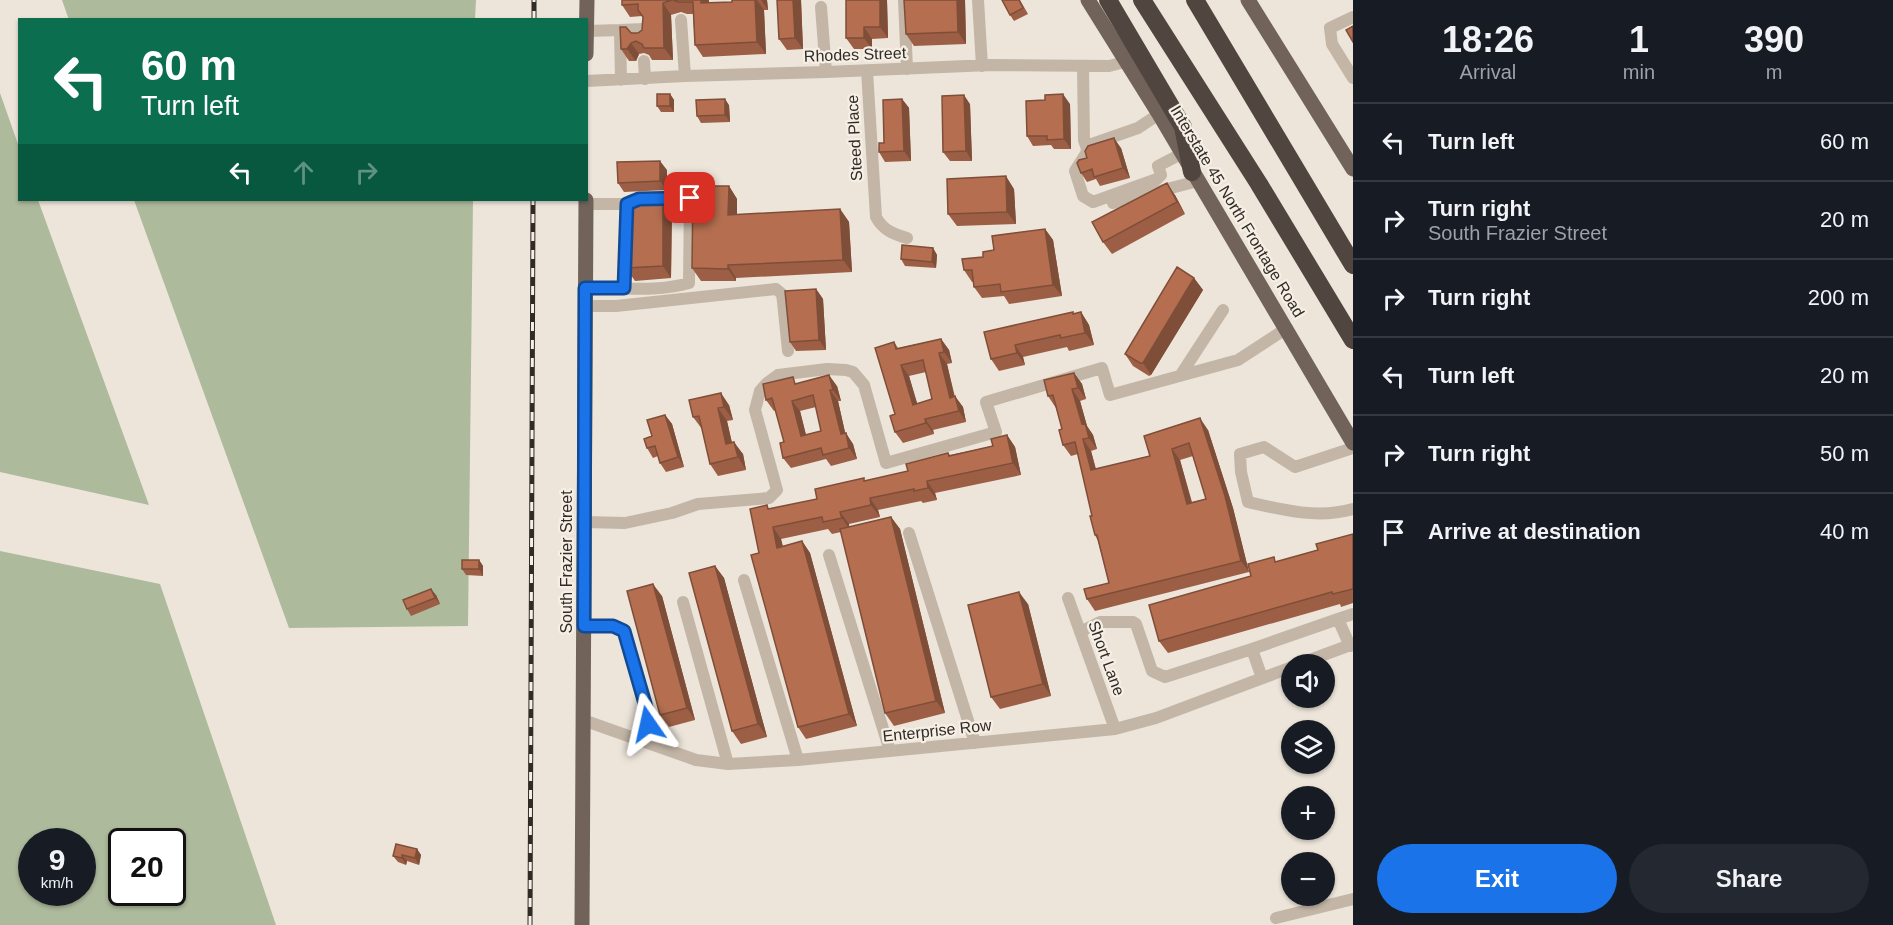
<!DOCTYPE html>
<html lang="en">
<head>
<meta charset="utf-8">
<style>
  body { margin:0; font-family:Arial,sans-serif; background:#242831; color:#f1f3f6; height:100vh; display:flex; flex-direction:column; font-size:22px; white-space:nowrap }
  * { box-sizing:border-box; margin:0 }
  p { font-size:20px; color:#9ea1a6 }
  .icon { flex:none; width:33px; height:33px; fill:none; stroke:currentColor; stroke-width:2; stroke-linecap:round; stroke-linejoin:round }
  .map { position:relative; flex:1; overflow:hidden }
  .drawer { display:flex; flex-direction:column; background:#171b24; width:540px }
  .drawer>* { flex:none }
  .hud { position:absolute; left:18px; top:18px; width:570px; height:183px; border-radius:0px; box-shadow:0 2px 4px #0004; background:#0b6e4f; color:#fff; overflow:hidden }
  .buttons { position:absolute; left:1281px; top:654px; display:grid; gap:12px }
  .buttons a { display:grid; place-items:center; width:54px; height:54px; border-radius:50%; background:#171b24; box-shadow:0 2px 4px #0004; font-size:30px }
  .speed { position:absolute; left:18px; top:828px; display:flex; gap:12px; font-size:30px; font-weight:700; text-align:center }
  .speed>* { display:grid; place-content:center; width:78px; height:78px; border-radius:50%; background:#171b24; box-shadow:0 2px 4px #0004; line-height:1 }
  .speed small { font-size:15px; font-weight:400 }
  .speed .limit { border:3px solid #111; border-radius:9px; background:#fff; color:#111 }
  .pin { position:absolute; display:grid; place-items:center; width:51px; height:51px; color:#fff; margin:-26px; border-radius:12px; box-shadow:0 3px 9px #0006 }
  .me { position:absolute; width:66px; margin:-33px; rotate:349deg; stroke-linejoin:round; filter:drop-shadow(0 0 4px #0008) }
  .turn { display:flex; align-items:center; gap:21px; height:126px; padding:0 24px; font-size:27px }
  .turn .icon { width:78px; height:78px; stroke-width:2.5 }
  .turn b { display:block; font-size:42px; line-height:51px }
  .lanes { display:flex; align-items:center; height:57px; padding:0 24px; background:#0003; justify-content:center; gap:30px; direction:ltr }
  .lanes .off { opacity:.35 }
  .eta { display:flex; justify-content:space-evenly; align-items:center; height:102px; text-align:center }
  .eta b { font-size:36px; font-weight:700; line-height:42px }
  .action { display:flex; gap:12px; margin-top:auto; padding:12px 24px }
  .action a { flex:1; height:69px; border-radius:36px; background:#1a73e8; color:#fff; font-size:24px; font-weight:700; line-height:69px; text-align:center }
  .action a+a { background:#242831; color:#f1f3f6 }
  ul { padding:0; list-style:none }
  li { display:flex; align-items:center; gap:18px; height:78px; padding:0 24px; border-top:2px solid #363941 }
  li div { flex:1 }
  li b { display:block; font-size:22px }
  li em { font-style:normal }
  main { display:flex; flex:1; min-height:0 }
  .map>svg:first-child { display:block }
</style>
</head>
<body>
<main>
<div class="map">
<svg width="1353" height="925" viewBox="0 0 1353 925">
  <rect width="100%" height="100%" fill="#ede5da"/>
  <path fill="#aeba9c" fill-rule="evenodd" d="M62,0H476L475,19L69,20Z
    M0,93L19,147L20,200H38L149,505L0,472Z
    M134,200H473L468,626L289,628Z
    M0,551L160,584L276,925H0ZM32,842H82V892H32ZM122,842H172V892H122Z"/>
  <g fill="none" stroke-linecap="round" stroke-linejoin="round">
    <path stroke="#c3b6a7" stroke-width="12" d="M904,0L907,69
      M978,0L982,66
      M821,7L826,72
      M1353,17L1330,28L1332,44L1353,78
      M681,20L685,76
      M620,30L643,29V38
      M587,31L620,30L621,80
      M644,61L645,79
      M1083,66L1084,140L1087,149
      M867,71L876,217C883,230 893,234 907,238
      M586,81L685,76L826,72L990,65L1109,66L1125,62
      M1159,114L1138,128L1092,144L1075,171L1083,196L1093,202L1157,179L1161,175L1158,166L1181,154
      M1113,203L1198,181
      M585,288C621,287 654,293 689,283L690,198L639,199L627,204H586
      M624,288L627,204
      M585,306H616L776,289L782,294L783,302L788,351
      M1180,376L1223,310
      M1353,448L1295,467L1264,447L1240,454L1241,472L1248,502C1282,510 1319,519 1353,509
      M584,522L625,523L672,513L698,504L769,498L777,490L755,410L760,391L767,383L778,375L827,369L846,370L853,372L864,385L886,463L996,432L986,402L1102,368L1110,395L1238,360L1287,328
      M909,533L975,743
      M829,555L890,751
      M744,580L798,760
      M1068,598L1115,729
      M683,602L728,764
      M1338,619L1353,614
      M584,626H613L624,631L648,714V724L643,741
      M1080,632L1100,622H1133L1136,624L1152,671L1165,677L1252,649
      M1299,664L1353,644
      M1262,678L1252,649L1338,619L1350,646
      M583,720L696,760L728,764L798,760L1115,729L1156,718L1292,667
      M1276,918L1353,899"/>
    <path stroke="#71635a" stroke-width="15" d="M1088,0L1159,114L1353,443
      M1248,0L1353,169
      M586,54L587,0
      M582,925L586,200"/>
    <path stroke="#51463f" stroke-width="18" d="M1108,0L1183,127L1192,172
      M1142,0L1259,184L1353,340
      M1195,0L1353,265"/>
    <defs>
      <path id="rail" d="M534,20V0
        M530,925L533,200"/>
    </defs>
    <use href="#rail" stroke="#312b27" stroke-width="5"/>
    <use href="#rail" stroke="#f6efe5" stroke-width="3" stroke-dasharray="9" stroke-linecap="butt"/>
  </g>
  <path fill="#9c5f45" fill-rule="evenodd" d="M622,0H709V3L732,2V0H767L768,10H764L766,54L703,57L695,45L693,14H687L681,12L671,15L673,60H652L649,55L644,53L639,54L636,61H629L621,49L631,33H638L642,30L643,17L642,16L630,17L622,5Z
    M777,0H801L803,49L787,50L779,39Z
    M846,0H887L888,38L872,39V49H854L846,38Z
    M965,0L966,44L914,46L906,34Z
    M1020,0L1028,14L1014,21L1010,15Z
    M670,94L674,100V112H661L657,106Z
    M902,99L909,108L911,161L885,162L879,152L884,143Z
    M970,104L972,161H950L943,152Z
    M1070,104L1071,149H1054L1051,145L1033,146L1027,136Z
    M729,105L730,122L701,123L697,116Z
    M1121,148L1130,178L1100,186L1096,179L1087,182L1081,173Z
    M667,170V190L624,192L618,183Z
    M729,186L737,199V215L840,209L849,222L852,272L736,278V281H701L692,268Z
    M1014,189L1016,224L957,226L948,214Z
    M663,194L672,207L671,278L635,281L626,268Z
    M1175,195L1185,214L1112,254L1103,242Z
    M1045,229L1053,240L1062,296L1009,304L1004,296L982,298L974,287L973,282H972L964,270L994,250Z
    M933,248L937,255L936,268L905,266L901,259Z
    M1194,278L1203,290L1151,375L1149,376L1133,366L1125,354Z
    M816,289L823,299L826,350L796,351L790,342Z
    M1073,312L1074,314L1081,312L1089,325L1094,345L1069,351L1067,347L1023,357L1025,365L999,371L991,359Z
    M941,339L949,350L952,363L947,364L955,397L963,407L966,422L933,430L934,434L903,443L895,432L894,342L898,348ZM926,372L932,399L917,404L909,376Z
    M1074,373L1082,384L1086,399L1080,401L1087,426L1093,435L1097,449L1091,451L1096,469L1150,456L1208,430L1233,508L1249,572L1095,611L1087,599L1109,583L1098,541L1095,535L1092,516L1078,454L1071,456L1063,445L1062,429L1056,408L1048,396ZM1193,456L1206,499L1192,502L1180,460Z
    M798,383L837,386L841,401H838L845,433L853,444L857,459L831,466L826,459L791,468L783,458L784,442L776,410L774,411L766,400ZM816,407L821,431L806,435L800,411Z
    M729,405L733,420L727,421L732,443L743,454L746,470L718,476L710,464L702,429L693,417Z
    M665,415L672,424L684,467L666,472L660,463L658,456L653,458L647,448L652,436Z
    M1007,435L1015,447L1021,475L935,493L937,500L923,503L921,501L878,510L880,517L849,524V527L891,517L900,529L945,713L894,726L885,713L841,532L832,534L828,529L781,539L783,546L802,541L810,553L857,726L806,739L798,727L759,553L770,509L817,499L865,481L908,471L948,453L950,455L993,446Z
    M1353,534V603L1341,607L1340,604L1168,653L1159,641L1251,576L1277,562L1318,550Z
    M479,560L483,566V576L466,575L462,569Z
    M715,566L724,578L767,737L741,744L732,731Z
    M436,595L440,604L411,616L407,609Z
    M662,596L695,720L669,727L660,715Z
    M1028,604L1051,696L1000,709L991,697Z
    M417,849L421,855L419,865L407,861L406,865L398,862L393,856Z"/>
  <path fill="#7f4e38" d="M701,0H709V15L701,3Z
    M755,0H757L764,10L766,54L757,42Z
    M761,0H767L768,10Z
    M793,0H801L803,49L795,38Z
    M880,0H887L888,38L880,27Z
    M957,0H965L966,44L958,32Z
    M663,3L671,15L673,60L664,48Z
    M864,27L872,39V49L864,38Z
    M631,43L639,54L636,61L627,49Z
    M670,94L674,100V112L670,106Z
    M1063,94L1070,104L1071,149L1064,139Z
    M964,95L970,104L972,161L966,151Z
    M725,99L729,105L730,122L725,115Z
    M902,99L909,108L911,161L904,151Z
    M1114,138L1121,148L1130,178L1123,168Z
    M660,161L667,170V190L660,181Z
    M1006,176L1014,189L1016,224L1007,212Z
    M1167,183L1175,195L1185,214L1177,202Z
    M729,186L737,199V227L728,215Z
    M663,194L672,207L671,278L663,266Z
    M840,209L849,222L852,272L843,260Z
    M1045,229L1053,240L1062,296L1053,285Z
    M933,248L937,255L936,268L932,262Z
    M728,265L736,278V281L728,269Z
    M1194,278L1203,290L1151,375L1143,363Z
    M816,289L823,299L826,350L819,340Z
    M1081,312L1089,325L1094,345L1085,333Z
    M941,339L949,350L952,363L944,352Z
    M1015,345L1023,357L1025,365L1017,353Z
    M939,353L947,364L957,409L950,398Z
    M901,365L909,376L921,416L913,405Z
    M1074,373L1082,384L1086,399L1078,388Z
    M829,375L837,386L841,401L833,390Z
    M1072,389L1080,401L1087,426L1093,435L1097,449L1089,438L1082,424Z
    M830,390L838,401L848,445L841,434Z
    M721,393L729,405L733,420L724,407Z
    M955,396L963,407L966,422L959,411Z
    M792,401L800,411L809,447L801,436Z
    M718,408L727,421L735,456L726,444Z
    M665,415L672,424L684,467L678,457Z
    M1200,418L1208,430L1233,508L1249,572L1241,561Z
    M925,419L933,430L934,434L926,423Z
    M846,433L853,444L857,459L849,448Z
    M1007,435L1015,447L1021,475L1013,463Z
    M1083,439L1091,451L1099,482L1091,470Z
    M734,442L743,454L746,470L738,457Z
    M1172,449L1180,460L1195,515L1187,504Z
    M927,481L935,493L937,500L928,488Z
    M870,498L878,510L880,517L871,505Z
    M840,512L849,524L850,530L842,518Z
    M891,517L900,529L945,713L936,701Z
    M773,527L781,539L785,560L777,548Z
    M802,541L810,553L857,726L849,714Z
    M479,560L483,566V576L479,569Z
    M715,566L724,578L767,737L758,724Z
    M653,584L662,596L695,720L687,708Z
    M431,589L436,595L440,604L435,598Z
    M1019,592L1028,604L1051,696L1043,684Z
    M417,849L421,855L419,865L415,858Z
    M402,855L407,861L406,865L402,858Z"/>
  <path fill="#b56f50" stroke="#7f4e38" stroke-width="1.5" fill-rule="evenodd" d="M622,0H672L663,3L664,48H644L642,44L636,41L631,43L627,49H621L620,27H626L631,33H638L642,30L643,17L638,10V4L622,5Z
    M673,0H701V3L732,2V0H755L757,42L695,45L693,2H678Z
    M777,0H793L795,38L779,39Z
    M846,0H880V27H864V38H846Z
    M904,0H957L958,32L906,34Z
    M1002,0H1019L1023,8L1010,15Z
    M1353,26V42L1346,30Z
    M657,94H670V106H657Z
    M1063,94L1064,139L1047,140V136H1027L1026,101L1045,100V95Z
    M964,95L966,151L943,152L942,96Z
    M725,99V115L697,116L696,100Z
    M902,99L904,151L879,152V143H884L883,100Z
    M1114,138L1123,168L1094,177L1092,169L1081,173L1077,163L1079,160L1087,158L1085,151L1088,146Z
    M660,161V181L618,183L617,162Z
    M1006,176L1007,212L948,214L947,179Z
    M1167,183L1177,202L1103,242L1092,222Z
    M693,186H729L728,215L840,209L843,260L728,265V269L692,268Z
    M663,194V266L626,268L627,197L632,195Z
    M1045,229L1053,285L1001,292L1000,284L974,287L972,270H964L962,259L983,257V252L994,250L992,236Z
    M902,245L933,248L932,262L901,259Z
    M1177,267L1194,278L1143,363H1140L1125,354Z
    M816,289L819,340L790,342L785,291Z
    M1073,312V314L1081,312L1085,333L1061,338L1060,335L1015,345L1017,353L991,359L984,332Z
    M941,339L944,352L939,353L950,398L955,396L959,411L925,419L926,423L895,432L890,416L895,414L875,348L894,342L896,349ZM923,360L932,399L913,405L901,365Z
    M1074,373L1078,388L1072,389L1082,424L1085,423L1089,438L1083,439L1091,470L1150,456L1144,436L1200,418L1225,496L1241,561L1087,599L1084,589L1109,583L1097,535H1095L1090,516H1092L1075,442L1063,445L1059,430L1062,429L1053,395L1048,396L1044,380ZM1189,443L1206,499L1187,504L1172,449Z
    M829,375L833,390H830L841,434L846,433L849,448L823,455L821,448L783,458L780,443L784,442L772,398L766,400L763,384L793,377L795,384ZM813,395L821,431L801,436L792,401Z
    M721,393L724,407L718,408L726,444L734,442L738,457L710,464L699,416L693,417L689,400Z
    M665,415L678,457L660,463L655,446L647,448L644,439L652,436L647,420Z
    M1007,435L1013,463L927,481L928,488L914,491V489L870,498L871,505L840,512L842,518L823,522L822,517L773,527L777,548L802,541L849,714L798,727L751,555L759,553L750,509L767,505L768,509L817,499L815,489L864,478V481L908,471L906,464L948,453L949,456L993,446L991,439Z
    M891,517L936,701L885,713L840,529Z
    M1353,534V589L1333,594L1332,592L1159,641L1149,605L1251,576L1248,564L1274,557L1275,562L1318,550L1316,544Z
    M462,560H479V569H462Z
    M715,566L758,724L732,731L689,573Z
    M653,584L687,708L660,715L627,591Z
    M431,589L435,598L407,609L403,600Z
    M1019,592L1043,684L991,697L968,605Z
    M396,844L417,849L415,858L402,855V858L393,856Z"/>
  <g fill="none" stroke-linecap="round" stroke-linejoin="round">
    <defs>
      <path id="route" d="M648,724V714L624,631L613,626H584L585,288H624L627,204L639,199L690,198"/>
    </defs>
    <use href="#route" stroke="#114b97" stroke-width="15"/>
    <use href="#route" stroke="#1a73e8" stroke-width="10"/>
  </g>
  <g text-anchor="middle" stroke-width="4.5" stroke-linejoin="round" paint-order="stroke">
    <g font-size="16" fill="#312b27" stroke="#f6efe5">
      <text transform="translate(855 54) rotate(-2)" y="6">Rhodes Street</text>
      <text transform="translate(854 138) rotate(-93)" y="6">Steed Place</text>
      <text transform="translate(1238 211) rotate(59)" y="6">Interstate 45 North Frontage Road</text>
      <text transform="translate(566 562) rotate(-90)" y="6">South Frazier Street</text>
      <text transform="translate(1107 658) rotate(70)" y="6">Short Lane</text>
      <text transform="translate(937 730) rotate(-6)" y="6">Enterprise Row</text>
    </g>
  </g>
</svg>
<div class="buttons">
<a><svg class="icon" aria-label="sound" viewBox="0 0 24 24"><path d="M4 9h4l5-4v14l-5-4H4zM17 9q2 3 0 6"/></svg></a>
<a><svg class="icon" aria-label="layers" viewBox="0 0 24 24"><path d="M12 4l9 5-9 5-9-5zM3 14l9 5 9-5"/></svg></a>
<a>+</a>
<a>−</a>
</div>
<div class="speed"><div>9<small>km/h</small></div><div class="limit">20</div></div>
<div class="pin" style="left:690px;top:198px;background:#d93025"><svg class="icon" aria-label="arrive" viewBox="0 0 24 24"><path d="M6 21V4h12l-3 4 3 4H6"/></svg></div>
<svg class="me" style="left:648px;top:724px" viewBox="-20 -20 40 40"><path d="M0-17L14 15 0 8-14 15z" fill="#1a73e8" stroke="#fff" stroke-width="4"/></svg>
<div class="hud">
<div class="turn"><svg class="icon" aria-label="left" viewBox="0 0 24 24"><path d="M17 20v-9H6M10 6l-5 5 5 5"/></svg><div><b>60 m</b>Turn left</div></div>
<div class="lanes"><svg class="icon" aria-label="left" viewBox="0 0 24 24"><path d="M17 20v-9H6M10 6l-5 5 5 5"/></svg><svg class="icon off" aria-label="ahead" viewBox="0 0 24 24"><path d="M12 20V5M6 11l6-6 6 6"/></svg><svg class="icon off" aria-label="right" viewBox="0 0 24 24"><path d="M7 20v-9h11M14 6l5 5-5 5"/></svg></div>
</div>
</div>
<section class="drawer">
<div class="eta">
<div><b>18:26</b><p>Arrival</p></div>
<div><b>1</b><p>min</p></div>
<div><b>390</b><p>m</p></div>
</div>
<ul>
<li><svg class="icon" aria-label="left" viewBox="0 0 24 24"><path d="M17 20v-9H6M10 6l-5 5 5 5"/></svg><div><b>Turn left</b></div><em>60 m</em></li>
<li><svg class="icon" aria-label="right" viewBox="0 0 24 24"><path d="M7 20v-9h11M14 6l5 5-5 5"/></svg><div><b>Turn right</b><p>South Frazier Street</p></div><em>20 m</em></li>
<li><svg class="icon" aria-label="right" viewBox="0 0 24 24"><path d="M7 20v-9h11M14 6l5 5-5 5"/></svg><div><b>Turn right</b></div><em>200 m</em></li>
<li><svg class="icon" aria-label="left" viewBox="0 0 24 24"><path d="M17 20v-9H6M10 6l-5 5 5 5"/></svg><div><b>Turn left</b></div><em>20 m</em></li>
<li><svg class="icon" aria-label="right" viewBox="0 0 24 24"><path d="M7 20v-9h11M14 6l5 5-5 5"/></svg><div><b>Turn right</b></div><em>50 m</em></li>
<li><svg class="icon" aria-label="arrive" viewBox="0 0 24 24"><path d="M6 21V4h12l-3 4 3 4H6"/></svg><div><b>Arrive at destination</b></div><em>40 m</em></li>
</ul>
<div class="action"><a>Exit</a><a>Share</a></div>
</section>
</main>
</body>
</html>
